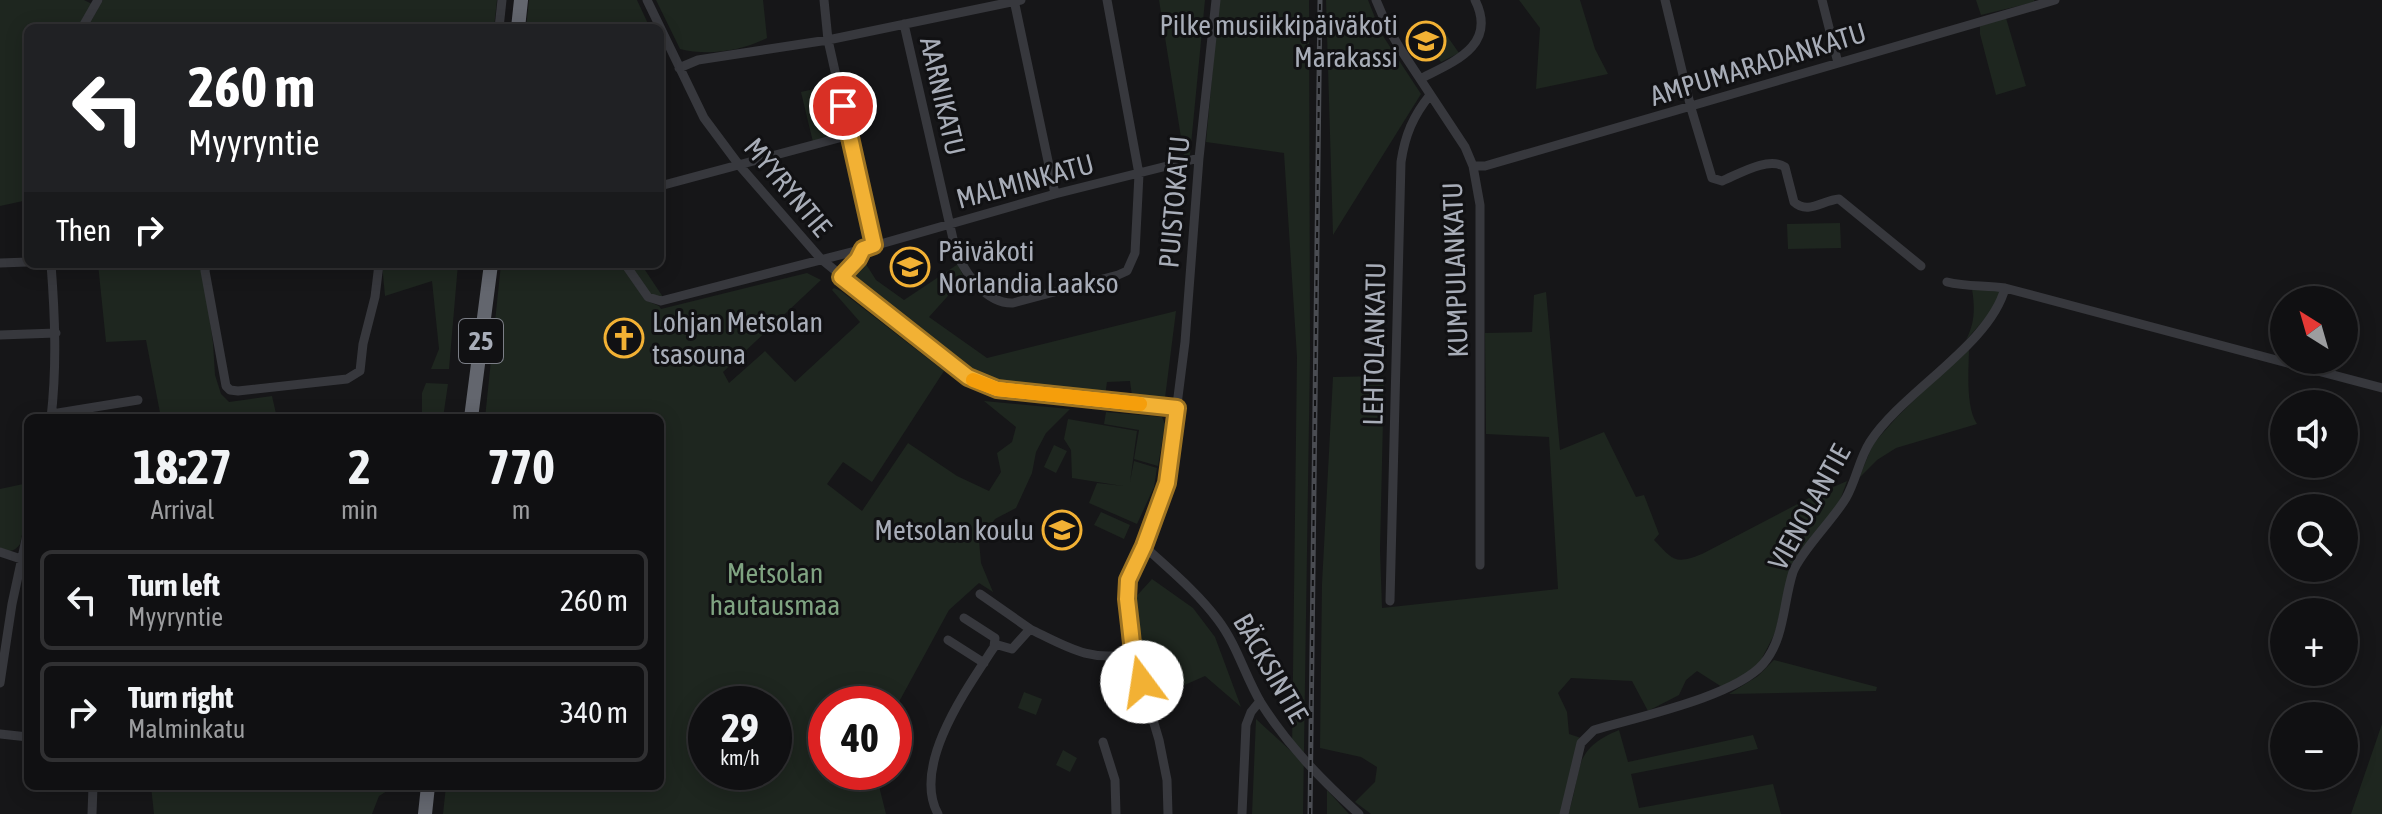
<!DOCTYPE html>
<html lang="en">
<head>
<meta charset="utf-8">
<style>
  body { margin:0; font-family:"Asap Condensed",sans-serif; background:#1e1e20; color:#f1f3f6; height:100vh; display:flex; flex-direction:column; font-size:30px; white-space:nowrap }
  * { box-sizing:border-box; margin:0 }
  p { font-size:26px; color:#9c9d9f }
  .icon { flex:none; width:44px; height:44px; fill:none; stroke:currentColor; stroke-width:2; stroke-linecap:round; stroke-linejoin:round }
  .map { position:relative; flex:1; overflow:hidden }
  .sheet { position:absolute; left:24px; top:414px; width:640px; height:376px; display:flex; flex-direction:column; background:#101012; border-radius:12px; box-shadow:0 4px 20px #0003,0 0 0 2px #303032 }
  .sheet>* { flex:none }
  .hud { position:absolute; left:24px; top:24px; width:640px; height:244px; border-radius:12px; box-shadow:0 4px 20px #0003,0 0 0 2px #303032; background:#202124; color:#fff; overflow:hidden }
  .needle { width:52px; rotate:323deg }
  .fabs { position:absolute; left:2270px; top:286px; display:grid; gap:16px }
  .fabs a { display:grid; place-items:center; width:88px; height:88px; border-radius:50%; background:#101012; box-shadow:0 4px 20px #0003,0 0 0 2px #303032; font-size:40px }
  .speed { position:absolute; left:688px; top:686px; display:flex; gap:16px; font-size:40px; font-weight:700; text-align:center }
  .speed>* { display:grid; place-content:center; width:104px; height:104px; border-radius:50%; background:#101012; box-shadow:0 4px 20px #0003,0 0 0 2px #303032; line-height:1 }
  .speed small { font-size:20px; font-weight:400 }
  .speed .limit { border:12px solid #d22; background:#fff; color:#111 }
  .pin { position:absolute; display:grid; place-items:center; width:68px; height:68px; color:#fff; margin:-34px; border:4px solid #fff; border-radius:50%; box-shadow:0 2px 8px #0007 }
  .me { position:absolute; width:88px; margin:-44px; rotate:346deg; stroke-linejoin:round; filter:drop-shadow(0 0 6px #0008) }
  .turn { display:flex; align-items:center; gap:28px; height:168px; padding:0 32px; font-size:36px }
  .turn .icon { width:104px; height:104px; stroke-width:2.5 }
  .turn b { display:block; font-size:56px; line-height:68px }
  .then { display:flex; align-items:center; height:76px; padding:0 32px; background:#0003; gap:16px; font-size:30px }
  .eta { display:flex; justify-content:space-evenly; align-items:center; height:136px; text-align:center }
  .eta b { font-size:48px; font-weight:700; line-height:56px }
  ul { padding:0; list-style:none }
  li { display:flex; align-items:center; gap:24px; height:100px; margin:0 16px 12px; padding:0 16px; border:4px solid #303032; border-radius:12px }
  li div { flex:1 }
  li b { display:block; font-size:30px }
  li em { font-style:normal }
  .map>svg:first-child { display:block }
</style>
</head>
<body>
<div class="map">
<svg width="2382" height="814" viewBox="0 0 2382 814">
  <rect width="100%" height="100%" fill="#161618"/>
  <path fill="#1e261f" fill-rule="evenodd" d="M0,0H84L92,4L77,28H28V200L0,206Z
    M103,0H497L494,28H87Z
    M529,0H637L650,28H526Z
    M656,0H763L767,38C741,51 708,56 680,49Z
    M1159,0H1205L1190,155L1184,156Z
    M1219,0H1309L1310,355L1303,814H1252L1256,719L1292,752L1297,357L1284,153L1206,142Z
    M1326,0H1368L1381,33L1421,94L1333,235Z
    M1519,0H1580L1595,49L1608,74L1536,89L1540,28Z
    M1976,0H2034L2035,2L1981,15Z
    M2006,18L2026,86L1996,95L1980,34V26Z
    M1438,23L1459,53L1441,62L1424,37L1435,30L1433,26Z
    M831,85L842,133L813,142L801,92Z
    M1840,223L1841,248L1788,249L1787,224Z
    M864,261L876,280L904,300L958,264L964,278L929,317L987,358L1176,311L1165,398L1132,396L1130,381L1107,382L1105,396L997,385L960,368L855,277Z
    M98,264H202L213,343L215,375L221,394L229,402L272,396L277,418H161L146,340L106,342Z
    M382,264H458L449,369H431L439,349L432,281L385,296Z
    M501,264H621L645,300L659,306L661,309L807,273L821,280L723,372L729,383L765,351L795,382L860,322L832,290L834,288L841,291L944,371L872,482L843,462L827,484L862,511L908,443L957,476L989,491L1001,472L997,453L1012,442L1016,427L984,401L1070,409L1046,433L1036,452L1032,473L1016,508L995,519L979,541L981,563L993,592L979,583L949,610L894,711V704H826V772H881L879,786L886,814H443L446,786H660V418H485ZM706,704H774V772H706Z
    M629,264H641L663,297L651,295Z
    M1972,289H2001L1999,303L1966,340C1975,323 1975,308 1972,289Z
    M1546,292L1560,450L1604,432L1636,497L1644,495L1659,534L1654,540C1673,560 1675,565 1702,554L1809,498L1847,481L1839,503L1791,565L1775,633L1760,662L1743,676L1722,687L1697,671L1686,680L1679,695L1648,711L1632,681L1571,678L1558,693L1567,712L1569,734L1581,738L1560,814H1371L1355,802L1375,782L1377,767L1361,757L1320,748L1322,584L1333,377L1384,376L1380,550L1382,608L1558,589L1549,437L1486,434L1485,333L1532,332L1534,295Z
    M1969,346C1969,368 1965,406 1977,424L1896,448L1877,460L1859,478L1873,444L1897,417Z
    M426,383L448,384L443,418H422V393Z
    M1106,412L1162,417L1165,424L1158,466L1134,459L1139,430L1104,424Z
    M1068,419L1137,431L1130,482L1134,461L1157,468L1154,487L1137,524L1089,503L1097,483L1123,486L1072,478L1071,450L1064,439Z
    M1054,445L1067,451L1056,473L1044,467Z
    M28,483V507L20,544C15,552 8,552 0,550V489Z
    M1101,512L1130,525L1124,539L1094,525Z
    M1152,579L1193,608L1215,637L1241,707L1205,676L1155,698L1136,644L1133,600Z
    M1774,660L1877,687L1876,691L1729,694L1758,676Z
    M1024,692L1042,699L1036,715L1018,708Z
    M2382,724V814H2351Z
    M1619,730L1628,762L1753,735L1758,749L1631,774L1639,808L1773,784L1781,814H1568C1583,771 1570,750 1619,730Z
    M1063,750L1077,758L1070,772L1056,765Z
    M151,786H395L379,796L372,814H154Z
    M1327,790L1349,814H1327Z"/>
  <g fill="none" stroke-linecap="round" stroke-linejoin="round">
    <path stroke="#37383d" stroke-width="9" d="M647,0L704,118L739,165L821,259L953,366L968,377L997,389L1177,408
      M824,0L828,40L874,245
      M1014,0L1055,194
      M1376,0L1388,28L1401,50L1465,147L1473,166L1480,205V565
      M1665,0L1691,108L1712,178L1722,181C1739,174 1768,156 1785,167L1794,202C1808,215 1823,200 1839,199L1921,266
      M1822,0L1838,63
      M904,24L956,252C966,274 986,304 1013,303L1118,275L1127,271L1135,253L1139,174L1107,0
      M82,28L98,0
      M499,28L502,0
      M679,68L698,60L828,40L1021,0
      M1420,79C1453,62 1498,46 1475,0
      M1473,166H1485L2055,0
      M660,186L850,135
      M0,263L28,262
      M51,264C55,316 57,366 51,418
      M206,264L205,271L226,386L230,390L238,391L347,379L360,371L363,344L375,297L379,264
      M625,264L648,297L661,301L863,249L1055,194L1199,158
      M841,277L858,259L863,249
      M1947,282C1966,287 1986,285 2005,288L2382,388
      M0,335L56,333
      M52,414L138,400
      M1144,546C1170,570 1197,592 1218,620C1237,645 1245,676 1261,703C1288,746 1322,780 1359,814
      M0,552L21,559
      M980,594L1030,629
      M1390,601L1401,162C1405,135 1413,116 1430,95
      M964,618L995,638L994,647
      M948,640L984,663
      M0,683L12,604L28,530
      M0,734L28,737
      M1103,742L1115,780L1116,814
      M92,814L93,786
      M938,814C911,765 968,687 994,647L998,645L1012,649L1030,629C1067,647 1091,663 1133,653
      M1168,814L1167,780L1159,740L1133,653L1128,614V580L1144,546L1167,483L1185,342L1199,158L1216,0
      M1242,814L1246,725L1251,712L1260,701
      M1564,814L1581,743L1594,730C1637,717 1734,697 1763,664C1785,639 1783,602 1793,572C1801,551 1833,520 1846,498C1856,481 1859,459 1870,442C1902,392 1990,345 2005,288"/>
    <path stroke="#63666e" stroke-width="14" d="M518,28L521,0
      M471,418L491,264
      M425,814L428,786"/>
    <defs>
      <path id="rail" d="M1310,814L1320,0"/>
    </defs>
    <use href="#rail" stroke="#4a4c52" stroke-width="5"/>
    <use href="#rail" stroke="#111113" stroke-width="2" stroke-dasharray="6" stroke-linecap="butt"/>
  </g>
  <g fill="none" stroke-linecap="round" stroke-linejoin="round">
    <defs>
      <path id="route" d="M843,106L874,245L863,249L858,259L841,277L968,377L997,389L1177,408L1167,483L1144,546L1128,580L1127,599L1131,634L1133,653L1142,682"/>
    </defs>
    <use href="#route" stroke="#9d7322" stroke-width="20"/>
    <use href="#route" stroke="#f2b134" stroke-width="14"/>
    <path stroke="#f59e0b" stroke-width="14" d="M973,380L997,389L1140,404"/>
  </g>
  <defs>
    <symbol id="school-ring" viewBox="-11 -11 22 22"><circle r="9.5" fill="#111113" stroke="#f2b134" stroke-width="1.5"/><path d="M0-5L7-2L0 1L-7-2ZM-4 1L0 2.5L4 1V4Q0 6-4 4Z" fill="#f2b134"/></symbol>
    <symbol id="church-ring" viewBox="-11 -11 22 22"><circle r="9.5" fill="#111113" stroke="#f2b134" stroke-width="1.5"/><path d="M-1.2-6h2.4v3.5h3.3v2.4h-3.3V6h-2.4V-.1h-3.3v-2.4h3.3Z" fill="#f2b134"/></symbol>
  </defs>
  <g fill-rule="evenodd">
    <use href="#school-ring" x="1404" y="19" width="44" height="44"/>
    <use href="#school-ring" x="888" y="245" width="44" height="44"/>
    <use href="#church-ring" x="602" y="316" width="44" height="44"/>
    <use href="#school-ring" x="1040" y="508" width="44" height="44"/>
  </g>
  <g text-anchor="middle" stroke-width="6" stroke-linejoin="round" paint-order="stroke">
    <rect fill="#111113" stroke="#7b7e86" stroke-width="2" x="459" y="319" width="44" height="44" rx="6"/>
    <g font-size="26" font-weight="bold" fill="#a8adb8">
      <text x="481" y="350">25</text>
    </g>
    <g font-size="28" fill="#a8adb8" stroke="#111113" text-anchor="end">
      <text x="1398" y="35">Pilke musiikkipäiväkoti<tspan x="1398" dy="32">Marakassi</tspan></text>
      <text x="938" y="261" text-anchor="start">Päiväkoti<tspan x="938" dy="32">Norlandia Laakso</tspan></text>
      <text x="652" y="332" text-anchor="start">Lohjan Metsolan<tspan x="652" dy="32">tsasouna</tspan></text>
      <text x="1034" y="540">Metsolan koulu</text>
    </g>
    <g font-size="28" fill="#a8adb8" stroke="#111113">
      <text transform="translate(1758 64) rotate(-17)" y="10">AMPUMARADANKATU</text>
      <text transform="translate(943 96) rotate(77)" y="10">AARNIKATU</text>
      <text transform="translate(1025 181) rotate(-15)" y="10">MALMINKATU</text>
      <text transform="translate(788 187) rotate(50)" y="10">MYYRYNTIE</text>
      <text transform="translate(1174 202) rotate(-85)" y="10">PUISTOKATU</text>
      <text transform="translate(1455 270) rotate(-92)" y="10">KUMPULANKATU</text>
      <text transform="translate(1374 344) rotate(-89)" y="10">LEHTOLANKATU</text>
      <text transform="translate(1809 507) rotate(-61)" y="10">VIENOLANTIE</text>
      <text transform="translate(1271 668) rotate(60)" y="10">BÄCKSINTIE</text>
    </g>
    <g font-size="28" fill="#7fa381" stroke="#111113">
      <text x="775" y="583">Metsolan<tspan x="775" dy="32">hautausmaa</tspan></text>
    </g>
  </g>
</svg>
<div class="fabs">
<a><svg class="needle" viewBox="-14 -14 28 28"><path d="M0-13l5 13h-10z" fill="#e53935"/><path d="M0 13l5-13h-10z" fill="#9c9d9f"/></svg></a>
<a><svg class="icon" aria-label="sound" viewBox="0 0 24 24"><path d="M4 9h4l5-4v14l-5-4H4zM17 9q2 3 0 6"/></svg></a>
<a><svg class="icon" aria-label="search" viewBox="0 0 24 24"><circle cx="10" cy="10" r="6"/><path d="M15 15l6 6"/></svg></a>
<a>+</a>
<a>−</a>
</div>
<div class="speed"><div>29<small>km/h</small></div><div class="limit">40</div></div>
<div class="pin" style="left:843px;top:106px;background:#d93025"><svg class="icon" aria-label="arrive" viewBox="0 0 24 24"><path d="M6 21V4h12l-3 4 3 4H6"/></svg></div>
<svg class="me" style="left:1142px;top:682px" viewBox="-20 -20 40 40"><circle r="19" fill="#fff"/><path d="M0-13L10 11 0 6-10 11z" fill="#f2b134"/></svg>
<div class="hud">
<div class="turn"><svg class="icon" aria-label="left" viewBox="0 0 24 24"><path d="M17 20v-9H6M10 6l-5 5 5 5"/></svg><div><b>260 m</b>Myyryntie</div></div>
<div class="then">Then<svg class="icon" aria-label="right" viewBox="0 0 24 24"><path d="M7 20v-9h11M14 6l5 5-5 5"/></svg></div>
</div>
<section class="sheet">
<div class="eta">
<div><b>18:27</b><p>Arrival</p></div>
<div><b>2</b><p>min</p></div>
<div><b>770</b><p>m</p></div>
</div>
<ul>
<li><svg class="icon" aria-label="left" viewBox="0 0 24 24"><path d="M17 20v-9H6M10 6l-5 5 5 5"/></svg><div><b>Turn left</b><p>Myyryntie</p></div><em>260 m</em></li>
<li><svg class="icon" aria-label="right" viewBox="0 0 24 24"><path d="M7 20v-9h11M14 6l5 5-5 5"/></svg><div><b>Turn right</b><p>Malminkatu</p></div><em>340 m</em></li>
</ul>
</section>
</div>
</body>
</html>
